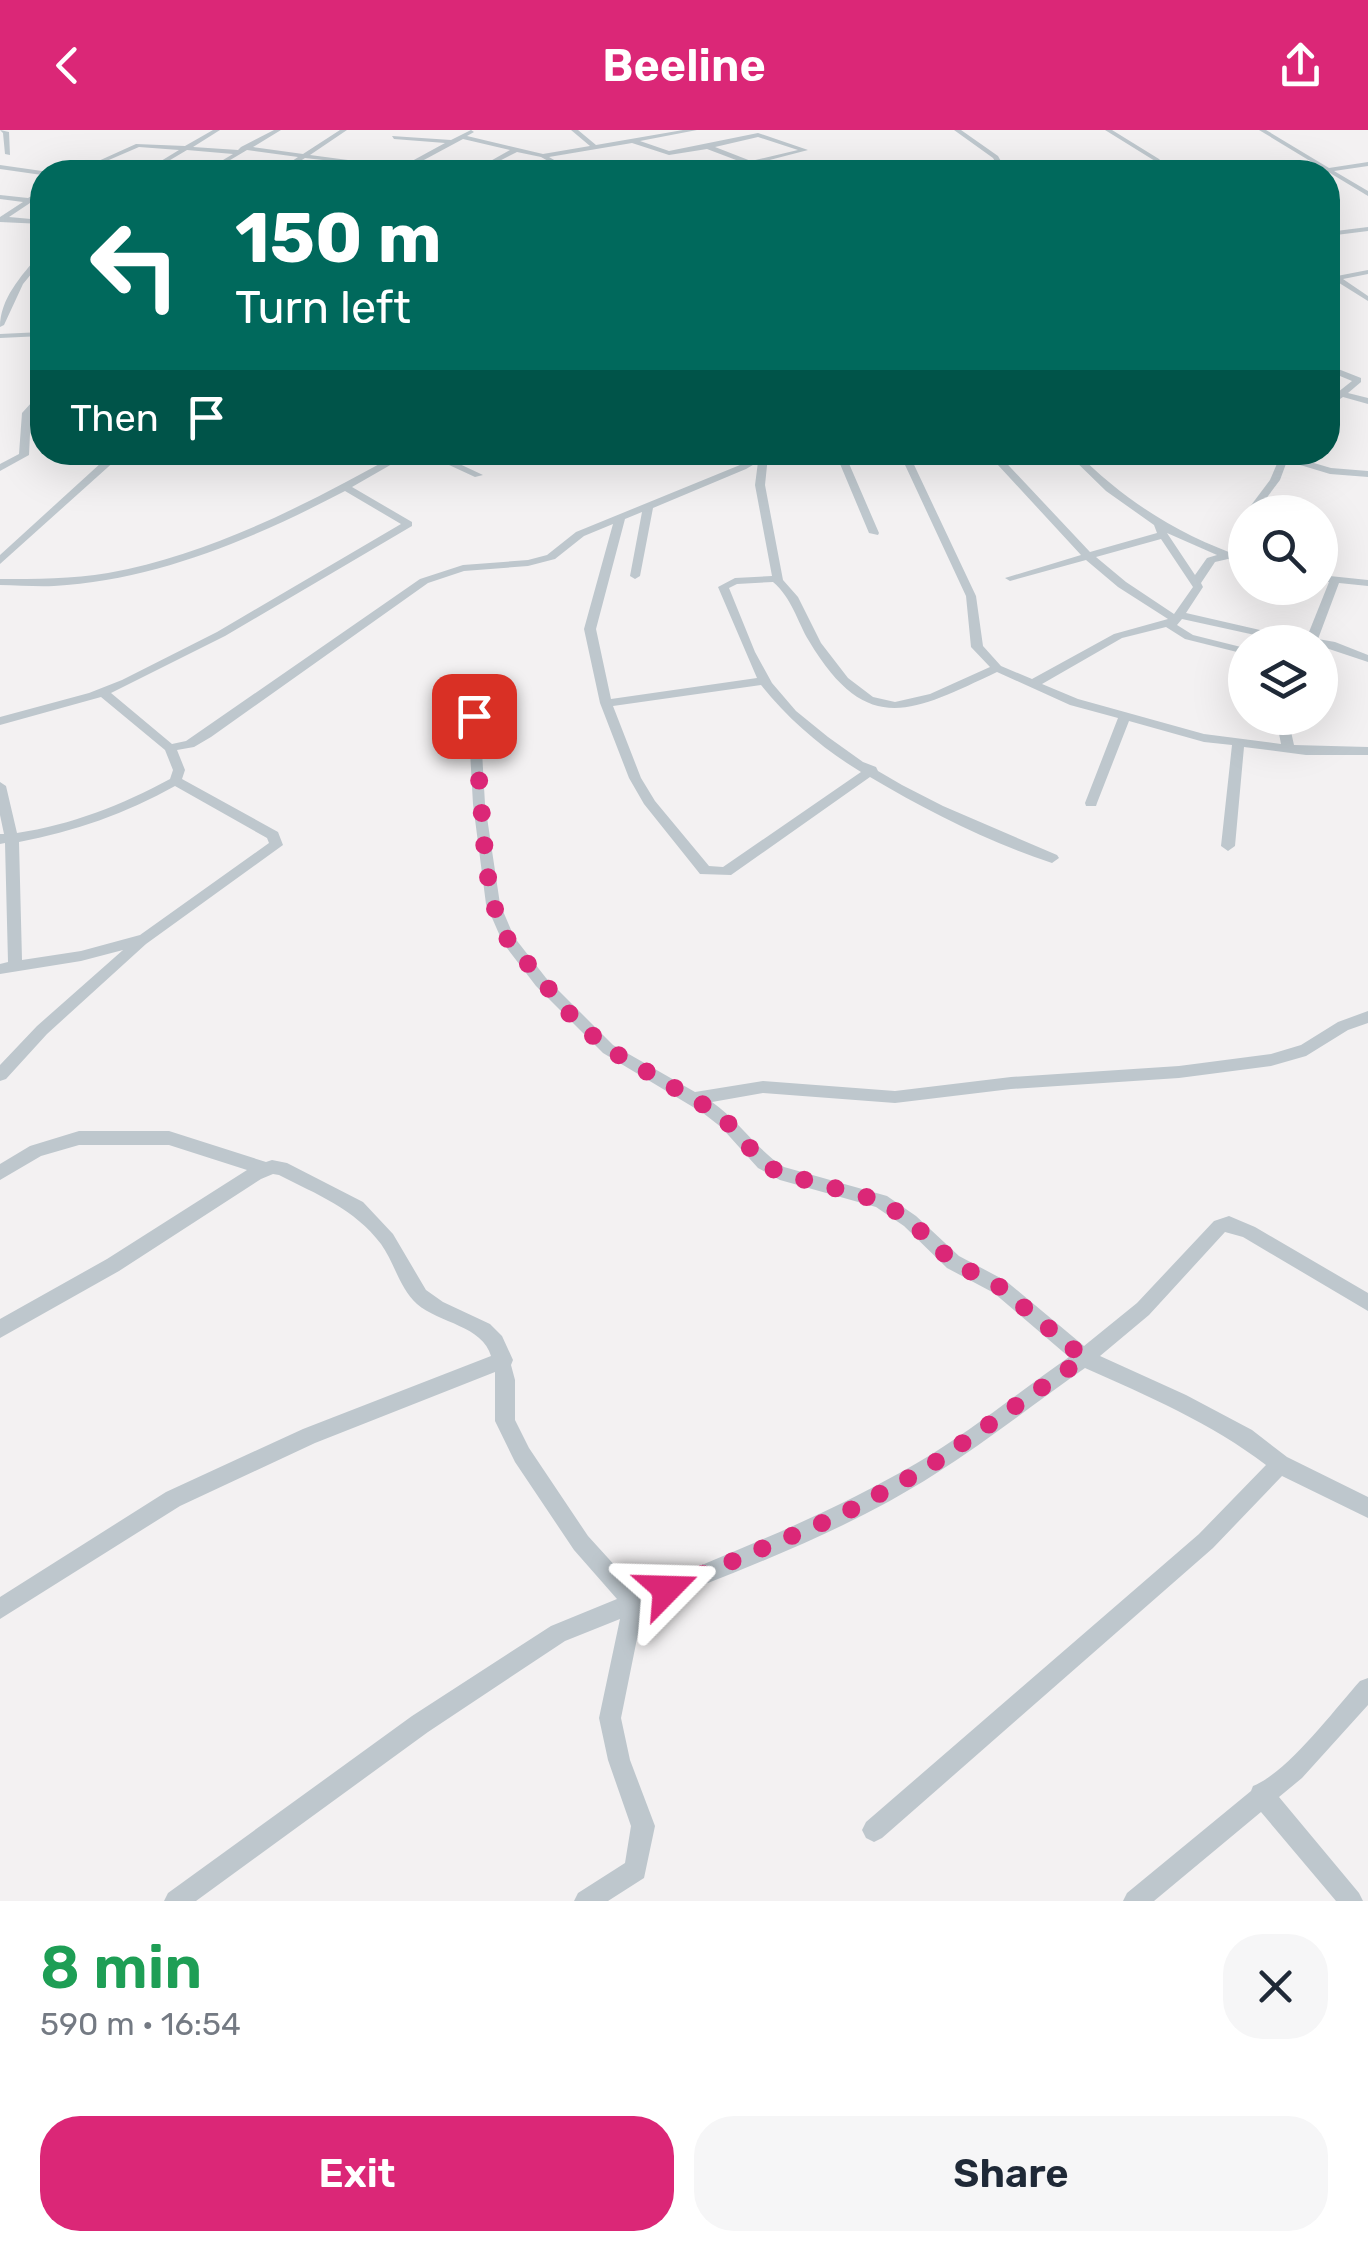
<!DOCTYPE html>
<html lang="en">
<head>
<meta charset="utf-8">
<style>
  body { margin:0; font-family:Rubik,sans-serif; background:#f6f6f7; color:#1f2937; height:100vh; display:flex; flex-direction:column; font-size:38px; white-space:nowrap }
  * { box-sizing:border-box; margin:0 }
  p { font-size:32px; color:#747a83 }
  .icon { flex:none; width:55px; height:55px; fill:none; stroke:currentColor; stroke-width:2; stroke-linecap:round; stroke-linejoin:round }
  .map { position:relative; height:1771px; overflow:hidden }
  .panel { display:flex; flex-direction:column; background:#fff; flex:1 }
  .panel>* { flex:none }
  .top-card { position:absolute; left:30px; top:30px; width:1310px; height:305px; border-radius:40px; box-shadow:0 10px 40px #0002; background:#00695c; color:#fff; overflow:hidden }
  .tools { position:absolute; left:1228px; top:365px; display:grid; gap:20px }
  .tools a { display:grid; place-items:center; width:110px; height:110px; border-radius:50%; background:#fff; box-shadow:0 10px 40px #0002; font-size:50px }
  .pin { position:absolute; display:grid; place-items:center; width:85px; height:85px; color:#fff; margin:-42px; border-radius:20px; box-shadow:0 5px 15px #0006 }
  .me { position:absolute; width:110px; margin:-55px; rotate:68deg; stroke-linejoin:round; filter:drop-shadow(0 0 8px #0008) }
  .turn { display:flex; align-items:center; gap:35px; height:210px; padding:0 40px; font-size:45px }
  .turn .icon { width:130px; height:130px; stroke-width:2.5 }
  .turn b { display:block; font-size:70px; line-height:85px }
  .then { display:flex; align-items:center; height:95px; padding:0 40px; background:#0003; gap:20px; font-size:38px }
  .round { display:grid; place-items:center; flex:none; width:105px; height:105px; border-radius:40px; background:#f6f6f7 }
  .headline { display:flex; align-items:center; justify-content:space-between; height:170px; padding:0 40px }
  h1 { font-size:60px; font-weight:600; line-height:75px; color:#1e9e55 }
  .action { display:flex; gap:20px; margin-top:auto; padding:20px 40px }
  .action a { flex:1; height:115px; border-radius:40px; background:#db2777; color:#fff; font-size:40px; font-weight:600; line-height:115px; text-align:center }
  .action a+a { background:#f6f6f7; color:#1f2937 }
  header { display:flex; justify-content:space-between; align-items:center; height:130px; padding:0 40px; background:#db2777; color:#fff; font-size:45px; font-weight:600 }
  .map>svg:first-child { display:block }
</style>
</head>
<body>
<header><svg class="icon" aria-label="back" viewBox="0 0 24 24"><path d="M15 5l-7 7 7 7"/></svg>Beeline<svg class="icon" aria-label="share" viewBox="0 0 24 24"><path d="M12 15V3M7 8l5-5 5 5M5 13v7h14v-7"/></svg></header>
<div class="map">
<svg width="1368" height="1771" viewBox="0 0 1368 1771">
  <rect width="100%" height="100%" fill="#f3f1f2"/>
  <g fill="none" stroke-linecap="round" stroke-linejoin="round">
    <path fill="#bec7cd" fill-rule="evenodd" d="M0,0L9,2L10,25L5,24L3,3Z
      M213,0H220L193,17L238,20L241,17L274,0H281L253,17L303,24L340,0H347L310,25L401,37L445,13L394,9L392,6L451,10L471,0L474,2L467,6L543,24L590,16L571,0H578L596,15L683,0H697L640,11L669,21L758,3L808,20L724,42H715L744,33L707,19L669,25L632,13L549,27L575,42H568L541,27L517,22L478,42H471L510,20L463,9L409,38L430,42L305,28L283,42H276L298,27L247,20L210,42H203L233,24L187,20L150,42H143L179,20L139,17L81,42H74L136,14L185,16ZM758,7L798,20L751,31L715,17Z
      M954,0H961L998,26L1007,42H1001L993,28Z
      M1105,0H1112L1159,29L1172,42H1166L1155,31Z
      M1259,0H1266L1329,38L1368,32V36L1334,41L1368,61V66Z
      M0,35L42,41L45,42L42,45L0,39Z
      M42,60V65L9,87L42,90V94L0,92V87L23,72L0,69V65L28,68Z
      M1368,97V101L1328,106V102Z
      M39,125H42V131L23,154L4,195L0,197C0,169 21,146 39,125Z
      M1368,140V144L1343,149L1368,166V171L1328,146V141L1337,146Z
      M42,202V206L0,208V204Z
      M1328,235L1361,248V252L1348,263L1368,268V274L1343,267L1328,277V270L1352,251L1328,241Z
      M42,261V269L31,283L29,325L0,341V334L19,324L22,283Z
      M113,322L170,328L193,322H211L170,334L117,329L0,434V425Z
      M401,322H413L352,357L412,392V396L225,506L111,563L172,614L186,611L420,449L463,435L528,430L547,425L576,402L740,335L760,322H771L768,326L765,355L783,450L798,467L821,513L848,548L873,567L895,572L930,564L990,537L971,517L966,466L899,322H908L976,466L983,516L1001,536L1032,549L1114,504L1168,489L1118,457L1086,430L1010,451L1005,448L1081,425L986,322H996L1090,422L1157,403L1154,395L1106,361L1066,322H1076C1126,372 1179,405 1245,428V434L1228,429L1215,432L1201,453L1203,457L1186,483L1273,503L1307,507L1329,452L1320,451V445L1368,450V456L1339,453L1318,509L1335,512L1368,525V532L1320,516V512L1273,509L1182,489L1177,495L1193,505L1245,518V524L1185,509L1166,497L1122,508L1042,554L1078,569L1204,604L1281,614L1276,588H1288L1294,615L1368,617V625H1306L1244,617L1235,716L1228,721L1221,716L1232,615L1204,612L1129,591L1097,673L1096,676H1086L1085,673L1118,588L1070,575L997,542C912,582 867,608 809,511C797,491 792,468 773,452L737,454L729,458L755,522L772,553L796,581L828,607L863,632L876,637L878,641L902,655L943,676L1057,725L1059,728L1052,733C989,712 927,681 870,647L731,745L700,744L644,674L629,648L600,573L584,499L613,394L584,406L555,429L528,436L464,441L428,453L211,607L194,617L177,620L185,640L182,649L278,702L283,715L146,814L47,904L6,949L0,951V935L37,896L123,820L81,831L0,844V834L8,832L5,713L0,714V704H4L0,685V652L6,656L17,703C71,695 122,675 170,649L173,640L165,620L101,567L0,595V587L89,563L122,550L217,502L401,394L345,361C255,408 157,450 54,456C36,457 18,455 0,455V449C36,449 72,449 108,443C213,424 309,373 401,322ZM758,332L755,355L772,446L735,448L718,457L757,548L611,569L596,499L625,389L642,382L630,446L635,449L640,446L653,378L746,339ZM1167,403L1217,425L1207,428L1195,445ZM1161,409L1193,457L1174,484L1126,452L1096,427ZM761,555C789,590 823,619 861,642L723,737L709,736L655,671L641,648L613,576ZM175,656L267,708L269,713L140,805L81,821L22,830L19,712C73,702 127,683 175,656Z
      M421,322H434L483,345L475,347Z
      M835,322H844L879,403L878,405L869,403Z
      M1260,322H1276L1331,338L1368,341V347L1330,344L1287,331L1280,350L1256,382H1246L1270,350L1279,329Z
      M474,582L480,586L485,674L500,774L514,807L546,848L613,915L695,962L763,951L895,961L1011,947L1179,936L1271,924L1301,915L1338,892L1368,881V893L1348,900L1306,926L1271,936L1179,948L1011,959L895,973L763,963L712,972C739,991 757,1020 784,1037L887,1066L916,1086L959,1126L1006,1151L1084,1216L1137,1173L1214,1091L1229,1086L1255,1097L1368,1163V1181L1243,1107L1225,1102L1149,1185L1100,1226L1186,1265L1252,1300L1287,1327L1368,1367V1388L1282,1346L1213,1418L882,1708L874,1712L866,1708L862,1700L866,1692L1199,1404L1266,1335C1211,1293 1148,1266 1085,1238C1035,1273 987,1311 935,1344C845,1402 742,1439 643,1479L621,1588L630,1630L655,1696L644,1748L608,1771H574L578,1763L625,1733L631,1696L608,1630L599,1588L620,1489L565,1511L428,1602L196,1771H164L168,1763L412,1586L551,1496L617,1469L574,1420L515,1332L495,1291V1242L315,1313L180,1376L0,1489V1467L166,1362L303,1299L491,1226C483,1196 439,1193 417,1174C400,1159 394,1132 381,1114C355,1079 316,1064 279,1045L273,1044L261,1049L119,1141L0,1208V1189L107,1129L247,1040L169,1015H79L41,1026L0,1050V1034L30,1016L79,1001H169L266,1032L272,1030L287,1033L363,1072L393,1104L426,1160L443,1172L490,1194L502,1206L513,1230L511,1235L515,1250V1290L529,1318L588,1406L638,1461C733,1422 828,1385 917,1333C970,1302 1019,1262 1069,1227L994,1163L947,1138L904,1096L876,1077L780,1050L758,1038L721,997L703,983L603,923L536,856L503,813L486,774L473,674L468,586Z
      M1368,1548V1575L1302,1648L1279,1667L1359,1763L1363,1771H1336L1261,1682L1154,1771H1123L1127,1763L1251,1661L1253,1656C1288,1642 1334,1580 1360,1551Z"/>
  </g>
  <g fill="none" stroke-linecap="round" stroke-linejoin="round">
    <path stroke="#db2777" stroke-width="18" stroke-dasharray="0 32.4" d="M474,586L486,736L493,774L508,810L574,889L608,919L709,978L727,992L764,1034L780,1043L881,1071L910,1091L953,1132L1000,1157L1084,1228L927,1338L841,1385L667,1459"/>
  </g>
</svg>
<div class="tools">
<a><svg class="icon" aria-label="search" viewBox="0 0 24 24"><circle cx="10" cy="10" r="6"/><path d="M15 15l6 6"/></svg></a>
<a><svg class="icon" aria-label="layers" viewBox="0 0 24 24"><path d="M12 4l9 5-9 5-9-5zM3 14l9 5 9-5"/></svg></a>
</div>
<div class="pin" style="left:474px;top:586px;background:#d93025"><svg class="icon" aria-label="arrive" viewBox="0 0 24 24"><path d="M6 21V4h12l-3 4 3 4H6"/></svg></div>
<svg class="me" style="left:667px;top:1459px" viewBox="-20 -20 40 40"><path d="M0-17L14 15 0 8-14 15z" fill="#db2777" stroke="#fff" stroke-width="4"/></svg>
<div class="top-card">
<div class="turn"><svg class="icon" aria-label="left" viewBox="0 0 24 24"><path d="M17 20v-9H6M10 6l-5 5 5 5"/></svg><div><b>150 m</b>Turn left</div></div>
<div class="then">Then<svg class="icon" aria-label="arrive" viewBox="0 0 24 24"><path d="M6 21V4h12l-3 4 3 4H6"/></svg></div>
</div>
</div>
<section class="panel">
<div class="headline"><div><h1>8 min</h1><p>590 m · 16:54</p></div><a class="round"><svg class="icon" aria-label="close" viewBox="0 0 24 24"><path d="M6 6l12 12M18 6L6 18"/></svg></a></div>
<div class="action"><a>Exit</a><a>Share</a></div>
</section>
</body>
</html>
